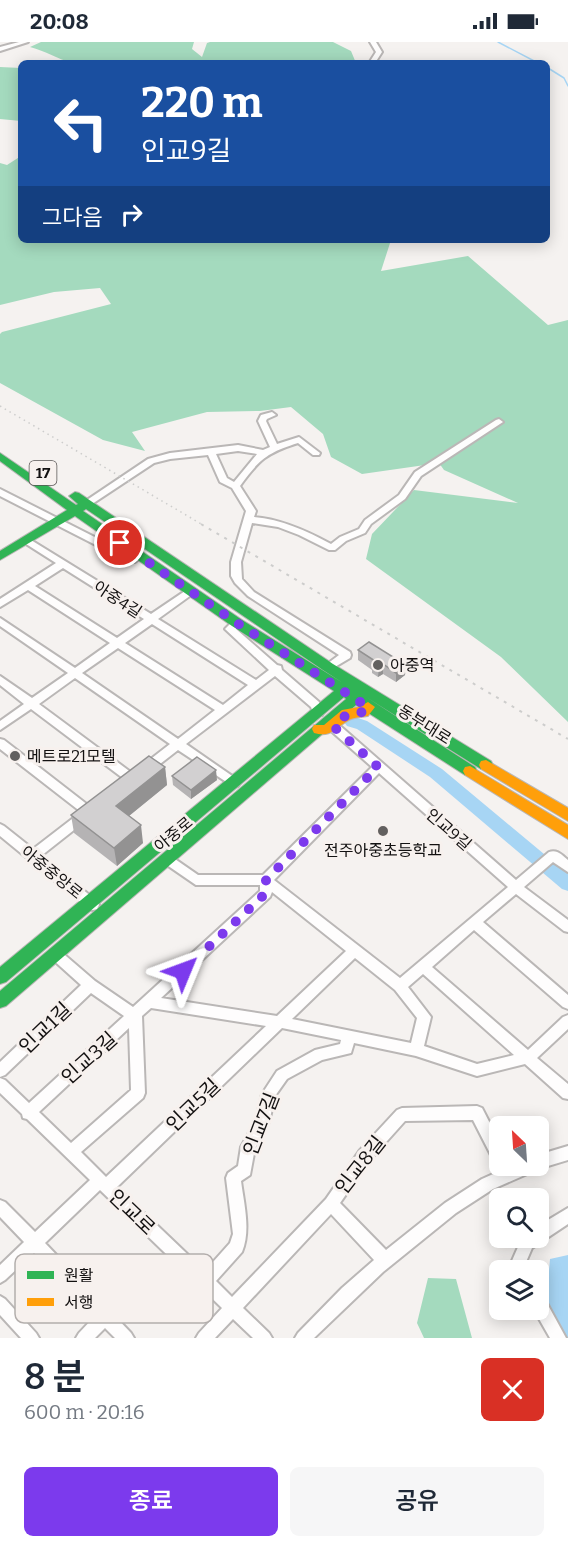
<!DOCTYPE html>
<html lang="ko">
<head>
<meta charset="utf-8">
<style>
  body { margin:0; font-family:Bitter,"Noto Sans KR",serif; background:#f6f6f7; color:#1f2937; height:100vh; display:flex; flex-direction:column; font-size:22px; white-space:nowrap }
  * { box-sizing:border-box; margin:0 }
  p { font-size:20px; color:#747a83 }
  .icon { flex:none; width:33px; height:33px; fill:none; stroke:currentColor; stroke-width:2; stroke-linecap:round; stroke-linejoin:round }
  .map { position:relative; height:1296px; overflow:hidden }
  .drawer { display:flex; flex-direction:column; background:#fff; flex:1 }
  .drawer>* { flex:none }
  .guide { position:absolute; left:18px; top:18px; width:532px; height:183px; border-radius:9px; box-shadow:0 3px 15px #0003; background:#1a4fa0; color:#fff; overflow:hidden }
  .needle { width:39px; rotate:335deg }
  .buttons { position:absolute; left:489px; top:1074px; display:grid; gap:12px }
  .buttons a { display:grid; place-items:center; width:60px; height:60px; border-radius:9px; background:#fff; box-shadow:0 3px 15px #0003; font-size:30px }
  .pin { position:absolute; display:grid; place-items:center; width:51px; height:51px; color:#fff; margin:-26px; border:3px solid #fff; border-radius:50%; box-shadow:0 2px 6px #0007 }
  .me { position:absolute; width:66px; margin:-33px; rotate:46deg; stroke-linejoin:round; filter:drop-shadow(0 0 4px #0008) }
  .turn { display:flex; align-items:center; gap:21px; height:126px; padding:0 24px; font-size:27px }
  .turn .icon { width:78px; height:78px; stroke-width:2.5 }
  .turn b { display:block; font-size:42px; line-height:51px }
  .then { display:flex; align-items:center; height:57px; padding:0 24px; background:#0003; gap:12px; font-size:22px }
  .round { display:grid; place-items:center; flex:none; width:63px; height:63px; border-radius:9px; background:#f6f6f7 }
  .headline { display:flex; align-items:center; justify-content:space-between; height:102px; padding:0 24px }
  h1 { font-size:36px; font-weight:600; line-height:45px }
  .primary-button { display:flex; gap:12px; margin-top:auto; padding:12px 24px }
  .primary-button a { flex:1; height:69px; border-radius:9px; background:#7c3aed; color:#fff; font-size:24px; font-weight:600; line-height:69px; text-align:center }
  .primary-button a+a { background:#f6f6f7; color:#1f2937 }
  .status { display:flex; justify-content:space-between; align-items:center; height:42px; padding:0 30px; background:#fff; direction:ltr }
  .status svg { height:16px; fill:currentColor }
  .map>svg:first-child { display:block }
</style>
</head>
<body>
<div class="status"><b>20:08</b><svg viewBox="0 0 49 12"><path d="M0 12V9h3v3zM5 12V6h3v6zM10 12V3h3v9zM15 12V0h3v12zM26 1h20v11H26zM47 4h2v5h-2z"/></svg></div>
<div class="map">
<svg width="568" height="1296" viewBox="0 0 568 1296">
  <rect width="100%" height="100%" fill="#f5f2f0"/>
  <path fill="#a4dabe" d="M41,0H194L192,7L202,15L207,1L210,0H333L351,9L356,21H73C57,17 46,9 30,5Z
    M0,25L21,26V79L0,77Z
    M21,114V198H391L381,229L468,214L548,283L568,278V680L501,615L366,517L372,492L414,448L518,461L444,428L439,421L362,432L331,415L323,392L291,365L260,369L207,370L132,390L145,409L103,398L0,341V292L2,290L111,262L100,246L54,250L0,263V121L7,123Z
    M428,1236L456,1237L472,1296H424L417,1281Z"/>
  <path fill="#a7d5f4" d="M568,1213V1296H561L546,1263L550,1217Z"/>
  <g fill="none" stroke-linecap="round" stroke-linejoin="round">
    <path stroke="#a7d5f4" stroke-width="1.5" d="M498,0L538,21
      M548,26L564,36L568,44"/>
    <path fill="#a7d5f4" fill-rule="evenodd" d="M352,674L367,679L442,727L568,832V849L562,847L430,735L357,687L347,684L344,680L347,676Z"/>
    <defs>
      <path id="street" d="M19,0H28L0,9V5Z
        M370,0H376L382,10L375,21H369L376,10Z
        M272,370L276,373L267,377L266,379L277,402L299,395L320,411L319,413H313L298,401C266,411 259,418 240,444L256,469L254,475C281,477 307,489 331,502L340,495L359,487L365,478L399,453L415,430L496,378L499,377L503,380L421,434L405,457L371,482L365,491L346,499L335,508H329L299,493L278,485L252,481L241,520L242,537L254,550L350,610L351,613L350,616L328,629L323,625L339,613L248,554L235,541L231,534V520L246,469L232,446L220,440L208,413L170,417L154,421L89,464H83L81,462L148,417L170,411L238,403L263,408L270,405L258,379L261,373ZM238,409L257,412L234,440L227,436L216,412Z
        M0,447L132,514L138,511L143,514L135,520H129L0,454Z
        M26,495L151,572L188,547H194L196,549L194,551L158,577L256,638L269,628L225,587L233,579H241L242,581L236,587L277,623L281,624L282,628L319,660L323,670L322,673H314L311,665L275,634L186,702L238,738L240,741L238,744L234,745L178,708L151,729H143L141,726L143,723L170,702L75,636L39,662L136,734L138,737L136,740H128L31,667L0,688V679L24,662L0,643V634L32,656L68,631L0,584V576L75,626L110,601L28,548L0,565V557L56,521L23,500L21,498ZM63,526L144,577L117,596L35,544ZM152,582L248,643L223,663L125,601ZM118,606L215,668L178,697L82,631Z
        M334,681L338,682L516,838L549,810C557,807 562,813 568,818V830L553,820L524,845L568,878V890L564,889L516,852L483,880L568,953V967L563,965L474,888L432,925L528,1008L563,975L568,973V987L537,1016L568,1042V1057L563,1056L525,1022L477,1034L416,1014L354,1001L351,1011L322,1018L287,1037L275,1054L269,1080L255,1106L250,1133L241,1139C244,1162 251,1188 242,1210L216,1239L232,1255L326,1157L360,1108L397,1068L402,1066L477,1064L482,1066L500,1101V1123L495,1121L473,1078L405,1079L370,1118L340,1161L386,1208L445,1161L482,1137L511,1124H538V1113L568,1104V1118L538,1127L535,1126L534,1129L493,1147L456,1171L383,1230L314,1296H295L298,1291L342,1246L374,1218L331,1172L243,1266L269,1291L272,1296H253L233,1277L215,1296H196L199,1291L222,1266L100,1148L45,1201L131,1291L134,1296H115L105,1286L95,1296H76L79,1291L95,1274L34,1211L5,1238L0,1241V1223L24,1200L0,1175V1158L5,1160L35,1190L90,1138L27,1077L23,1076L22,1072L0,1051V1036L5,1038L29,1061L124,974L91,951L5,1033L0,1035V1020L81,943L51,916L49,912L51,908L55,907L59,908L95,939L133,965L260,849V843H196L164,821L162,818L164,815L168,813L172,815L198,833H263L372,725L330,688L329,685L330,682ZM379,731L508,845L400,936L274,838ZM272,850L346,909L277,974L161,956L270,855ZM355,916L395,948L417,976L411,1001L292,977ZM423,932L514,1013L477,1022L424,1004L431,975L408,945ZM151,966L266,984L106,1135L81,1110L143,1056L145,1051L142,974ZM129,986L131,1048L71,1101L39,1070ZM282,986L341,998L340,1002L315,1008L277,1029L262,1052L256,1078L241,1105L238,1124L228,1131L226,1136L233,1192L230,1201L205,1229L117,1145Z
        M0,697L4,698L93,767L95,770L93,773L41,814L97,859L99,863L97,867L93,868L89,867L0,794V782L4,784L33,807L81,770L0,707Z
        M568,1166V1182L532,1206L526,1220L530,1228H514L511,1221L522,1196H538V1184Z
        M538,1252L543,1254L566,1296H550L534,1268H538Z
        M0,1254L5,1257L36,1291L39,1296H21L0,1273Z"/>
      <path id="fast" d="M0,411L76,463L78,462L69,454L75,450L79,451L333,622L491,719L493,723L491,727H481L366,655L475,725L477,729L475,733H465L356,663L6,964L0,966V949L346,657L344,655L6,940L0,942V925L334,649L232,584L75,474L0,518V509L67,468L0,419ZM86,467L323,628L343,641L242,578L83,469Z"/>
      <path id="slow" d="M368,660L375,665L368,674C362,675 354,675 349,678C335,686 331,696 314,691L312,687L314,683H324L342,668L359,665Z
        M486,718L568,766V779L481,727L479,723L481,719Z
        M470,724L568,783V797L465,733L463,729L465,725Z"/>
    </defs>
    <use href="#street" stroke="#bab7b6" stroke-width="4"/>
    <use href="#fast" stroke="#bab7b6" stroke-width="2"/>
    <use href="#slow" stroke="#bab7b6" stroke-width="2"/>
    <use href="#street" fill="#fefdfd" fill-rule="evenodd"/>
    <use href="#fast" fill="#30b455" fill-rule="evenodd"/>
    <use href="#slow" fill="#ff9f0a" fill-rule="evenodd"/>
    <path stroke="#cdcdcc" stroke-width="1.5" stroke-dasharray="1.5 4" stroke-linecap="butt" d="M0,364L203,483"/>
    <path stroke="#cdcdcc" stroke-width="2" stroke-dasharray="3 6" stroke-linecap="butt" d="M201,482L568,697"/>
  </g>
  <path fill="#b5b3b4" d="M358,608L406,623L405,633L396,640L383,632L378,635L372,631V628L358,618Z
    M165,725L167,743L129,774L143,801L117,824L74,791L71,773Z
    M172,734L217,738L191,757L173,743Z"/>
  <path fill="#939292" d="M383,622V632L378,635L379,625Z
    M406,623L405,633L396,640V631Z
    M165,725L167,743L119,782L116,764Z
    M216,728L217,738L191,757V748Z
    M141,783L143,801L117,824L114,806Z"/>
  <path fill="#d2d0d1" stroke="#939292" stroke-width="1.5" d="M369,600L406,623L396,631L383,622L379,625L373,621L375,619L358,608Z
    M149,714L165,725L116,764L141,783L114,806L71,773Z
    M197,715L216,728L191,748L172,734Z"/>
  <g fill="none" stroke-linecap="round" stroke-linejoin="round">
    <path stroke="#7c3aed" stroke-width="10" stroke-dasharray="0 18" d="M120,501L237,581L368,665L363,670L347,672L334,685L378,725L266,838V851L183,929"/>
  </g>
  <g fill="#62605f" stroke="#f7f1ee" stroke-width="2">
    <circle cx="378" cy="623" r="6"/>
    <circle cx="15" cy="714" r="6"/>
    <circle cx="383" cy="789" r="6"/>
  </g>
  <g text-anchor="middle" stroke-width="6" stroke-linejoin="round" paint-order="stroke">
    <rect fill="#f7f1ee" stroke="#575453" stroke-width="1.5" x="29.5" y="419" width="27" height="24" rx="4.5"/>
    <g font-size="15" font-weight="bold" fill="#131111">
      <text x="43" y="436">17</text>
    </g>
    <g font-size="16" fill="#131111" stroke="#f7f1ee">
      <text transform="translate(118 557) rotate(33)" y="6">아중4길</text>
      <text transform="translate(425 682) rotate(32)" y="6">동부대로</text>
      <text transform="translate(449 787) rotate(41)" y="6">인교9길</text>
      <text transform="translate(173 792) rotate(-40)" y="6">아중로</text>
      <text transform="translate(52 830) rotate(39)" y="6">아중중앙로</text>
    </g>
    <g font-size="16" fill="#131111" stroke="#f7f1ee" text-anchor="start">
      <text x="390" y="629">아중역</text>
      <text x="27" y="720">메트로21모텔</text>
      <text x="383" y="814" text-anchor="middle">전주아중초등학교</text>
    </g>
    <g font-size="20" fill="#131111" stroke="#f7f1ee">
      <text transform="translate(45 986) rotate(-44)" y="7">인교1길</text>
      <text transform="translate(89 1016) rotate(-42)" y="7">인교3길</text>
      <text transform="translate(193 1063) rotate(-44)" y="7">인교5길</text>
      <text transform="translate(261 1082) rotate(-69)" y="7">인교7길</text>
      <text transform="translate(360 1123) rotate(-52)" y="7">인교8길</text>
      <text transform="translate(132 1170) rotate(44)" y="7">인교로</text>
    </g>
  </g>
  <rect x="15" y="1212" width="198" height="69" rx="9" fill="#f7f1ee" stroke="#b3aeac" stroke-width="1.5"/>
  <rect x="27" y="1229" width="27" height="8" fill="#30b455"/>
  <rect x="27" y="1256" width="27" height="8" fill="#ff9f0a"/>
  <g font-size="16" fill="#131111">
    <text x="64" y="1239">원활</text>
    <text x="64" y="1266">서행</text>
  </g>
</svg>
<div class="buttons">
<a><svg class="needle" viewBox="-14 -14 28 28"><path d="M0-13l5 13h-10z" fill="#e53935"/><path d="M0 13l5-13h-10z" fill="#747a83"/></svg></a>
<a><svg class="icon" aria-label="search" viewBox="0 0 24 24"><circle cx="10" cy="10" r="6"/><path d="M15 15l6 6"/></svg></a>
<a><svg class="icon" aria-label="layers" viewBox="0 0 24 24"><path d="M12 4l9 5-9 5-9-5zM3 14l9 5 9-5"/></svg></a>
</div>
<div class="pin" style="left:120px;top:501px;background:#d93025"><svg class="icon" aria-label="arrive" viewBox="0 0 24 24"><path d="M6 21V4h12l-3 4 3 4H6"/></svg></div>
<svg class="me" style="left:183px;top:929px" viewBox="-20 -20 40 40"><path d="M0-17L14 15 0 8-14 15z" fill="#7c3aed" stroke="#fff" stroke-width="4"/></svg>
<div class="guide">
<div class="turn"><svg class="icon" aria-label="left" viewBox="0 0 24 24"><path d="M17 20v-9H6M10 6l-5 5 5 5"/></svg><div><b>220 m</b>인교9길</div></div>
<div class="then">그다음<svg class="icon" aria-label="right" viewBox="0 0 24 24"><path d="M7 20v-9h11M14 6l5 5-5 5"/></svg></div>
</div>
</div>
<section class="drawer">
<div class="headline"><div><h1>8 분</h1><p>600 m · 20:16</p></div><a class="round" style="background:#d93025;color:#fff"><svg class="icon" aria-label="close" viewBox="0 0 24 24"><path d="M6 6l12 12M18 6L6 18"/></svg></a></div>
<div class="primary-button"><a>종료</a><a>공유</a></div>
</section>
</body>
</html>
